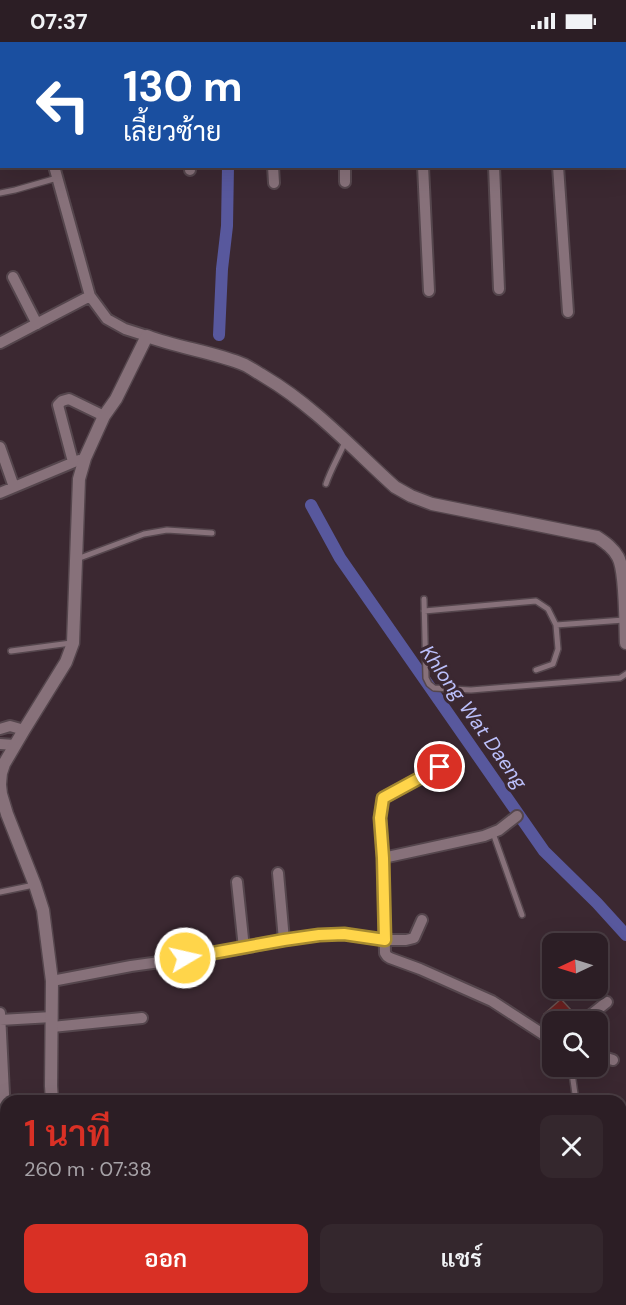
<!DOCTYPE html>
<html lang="th">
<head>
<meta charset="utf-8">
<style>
  body { margin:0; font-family:"DM Sans",Sarabun,sans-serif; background:#34272d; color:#f1f3f6; height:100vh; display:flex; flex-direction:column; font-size:22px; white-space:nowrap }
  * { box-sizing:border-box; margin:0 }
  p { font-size:20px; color:#a6a2a7 }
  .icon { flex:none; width:33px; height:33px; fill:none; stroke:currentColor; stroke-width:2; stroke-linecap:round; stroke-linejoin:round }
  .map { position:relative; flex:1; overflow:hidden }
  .panel { position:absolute; left:0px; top:1053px; width:627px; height:210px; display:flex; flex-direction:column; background:#2c1e25; border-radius:18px 18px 0 0; box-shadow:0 6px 24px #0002,0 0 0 2px #483c42 }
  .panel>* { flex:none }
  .banner { position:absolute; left:0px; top:0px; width:627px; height:126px; box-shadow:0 6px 24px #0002,0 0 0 2px #483c42; background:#1a4fa0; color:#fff; overflow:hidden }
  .needle { width:39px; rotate:266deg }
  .buttons { position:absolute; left:542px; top:891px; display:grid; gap:12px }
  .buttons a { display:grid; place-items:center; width:66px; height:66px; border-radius:12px; background:#2c1e25; box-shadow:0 6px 24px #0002,0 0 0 2px #483c42; font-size:30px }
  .pin { position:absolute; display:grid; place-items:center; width:51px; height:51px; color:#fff; margin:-26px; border:3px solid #fff; border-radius:50%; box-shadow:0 2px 6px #0007 }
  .me { position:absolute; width:66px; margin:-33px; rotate:81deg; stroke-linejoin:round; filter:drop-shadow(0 0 4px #0008) }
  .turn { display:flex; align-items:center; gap:21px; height:126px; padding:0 24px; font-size:27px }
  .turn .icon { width:78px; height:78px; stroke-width:2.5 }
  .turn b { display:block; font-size:42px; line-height:51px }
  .round { display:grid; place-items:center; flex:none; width:63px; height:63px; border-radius:12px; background:#34272d }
  .summary { display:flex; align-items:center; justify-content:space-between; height:102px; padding:0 24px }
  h1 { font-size:36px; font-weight:600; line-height:45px; color:#d93025 }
  .action { display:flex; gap:12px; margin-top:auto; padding:12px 24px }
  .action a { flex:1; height:69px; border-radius:12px; background:#d93025; color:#fff; font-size:24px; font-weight:600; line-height:69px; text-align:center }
  .action a+a { background:#34272d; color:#f1f3f6 }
  .status { display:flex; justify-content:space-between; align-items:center; height:42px; padding:0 30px; background:#2c1e25; direction:ltr }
  .status svg { height:16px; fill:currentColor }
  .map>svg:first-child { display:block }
</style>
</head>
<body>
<div class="status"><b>07:37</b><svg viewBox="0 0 49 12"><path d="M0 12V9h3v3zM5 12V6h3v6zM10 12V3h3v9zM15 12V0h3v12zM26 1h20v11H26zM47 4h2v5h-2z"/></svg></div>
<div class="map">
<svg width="626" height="1263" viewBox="0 0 626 1263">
  <rect width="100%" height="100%" fill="#3b2831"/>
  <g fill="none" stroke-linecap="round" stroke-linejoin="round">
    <path stroke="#58589d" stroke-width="12" d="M236,2V0
      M219,293L222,227L227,184L228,124
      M311,463L340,516L544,809L597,861L626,893"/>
  </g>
  <path fill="#6d2120" stroke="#6b5553" stroke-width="1.5" d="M561,957L571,968L558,980H550L544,972Z"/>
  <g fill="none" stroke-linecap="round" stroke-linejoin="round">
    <defs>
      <path id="service" d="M0,151L15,148L57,136
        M326,442C331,427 339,414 345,400
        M77,517L144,492L167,488L212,491
        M424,557L426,636L429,642L434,646L471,648L620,636L626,632
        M424,569L536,559L548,567L556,583L624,578
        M11,609L71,601
        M536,628L553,622L558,607L556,583
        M493,791L522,873
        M0,850L34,843
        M571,1024L576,1059
        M621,1193H626"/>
      <path id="minor" d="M97,0L100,2
        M345,0V2
        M414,0V2
        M483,0V2
        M549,0V2
        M619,0V2
        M0,1L2,3
        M60,2L63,0
        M176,2L177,0
        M271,2V0
        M626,76V81
        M54,124L90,254L107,277L125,287L147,294
        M273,124L274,141
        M345,124V140
        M423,124L429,249
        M494,124L499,247
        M558,124L568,270
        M190,128V124
        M13,235L37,282
        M0,301L90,254
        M0,405L14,445
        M73,420L58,363L62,359L69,357L104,374
        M0,451L79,418
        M0,687L10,684L24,688
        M0,702L15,703
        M440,725L383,756L380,776L383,816L385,911L387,914L390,916L420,927L492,959L552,998
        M383,816L484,794L499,788L517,774
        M278,831L284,898
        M237,840L244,906
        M52,939L131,924L203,914L284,898L319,893L344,892L385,898H406L414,896L422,878
        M0,971L6,1092
        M0,978L52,975
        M588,980L592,972L607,960
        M52,985L142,976
        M597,1013L613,1018
        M0,1170H6
        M268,1257V1263
        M334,1257V1263
        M479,1257V1263
        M545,1257V1263
        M618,1257V1263
        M413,1263L414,1257"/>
      <path id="tertiary" d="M0,742L1,731L4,722L24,688L66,620L73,601L79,437L85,416L104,374L116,357L147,294C178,306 215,310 245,323C251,326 258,331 265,335C314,364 353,407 395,445L411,454L432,462L597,495C606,501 613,506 618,515C626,529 625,581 626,601
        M0,743L1,752L7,772L35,843L43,868L52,939L51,1044L52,1059
        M125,1257L127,1263"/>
    </defs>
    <use href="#service" stroke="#55464d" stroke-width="8"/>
    <use href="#minor" stroke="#55464d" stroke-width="14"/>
    <use href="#tertiary" stroke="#55464d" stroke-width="15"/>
    <use href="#service" stroke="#87717a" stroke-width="5"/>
    <use href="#minor" stroke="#87717a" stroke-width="10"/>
    <use href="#tertiary" stroke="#87717a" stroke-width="12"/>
  </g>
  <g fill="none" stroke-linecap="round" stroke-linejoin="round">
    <defs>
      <path id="route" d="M185,916L284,898L319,893L344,892L385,898L383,816L380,776L383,756L440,725"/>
    </defs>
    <use href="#route" stroke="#a68a30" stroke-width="15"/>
    <use href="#route" stroke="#ffd54a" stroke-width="10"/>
  </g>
  <g text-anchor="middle" stroke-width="6" stroke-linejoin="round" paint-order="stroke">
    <g font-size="20" font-style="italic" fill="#bbbffa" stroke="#3b2831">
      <text transform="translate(474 675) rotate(55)" y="7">Khlong Wat Daeng</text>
    </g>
  </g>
</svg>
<div class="buttons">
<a><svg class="needle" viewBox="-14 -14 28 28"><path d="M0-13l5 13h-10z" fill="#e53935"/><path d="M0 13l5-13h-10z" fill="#a6a2a7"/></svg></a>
<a><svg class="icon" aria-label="search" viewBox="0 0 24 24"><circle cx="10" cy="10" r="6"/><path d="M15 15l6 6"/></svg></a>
</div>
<div class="pin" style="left:440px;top:725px;background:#d93025"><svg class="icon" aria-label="arrive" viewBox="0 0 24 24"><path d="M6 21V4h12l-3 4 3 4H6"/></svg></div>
<svg class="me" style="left:185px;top:916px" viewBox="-20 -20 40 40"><circle r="17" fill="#ffd54a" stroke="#fff" stroke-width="3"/><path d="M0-11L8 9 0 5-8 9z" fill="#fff"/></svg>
<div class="banner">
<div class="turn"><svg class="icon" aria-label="left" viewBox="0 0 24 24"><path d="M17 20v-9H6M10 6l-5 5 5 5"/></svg><div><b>130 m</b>เลี้ยวซ้าย</div></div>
</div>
<section class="panel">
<div class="summary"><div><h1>1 นาที</h1><p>260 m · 07:38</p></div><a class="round"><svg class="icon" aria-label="close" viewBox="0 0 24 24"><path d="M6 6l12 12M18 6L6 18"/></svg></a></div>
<div class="action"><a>ออก</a><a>แชร์</a></div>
</section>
</div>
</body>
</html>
